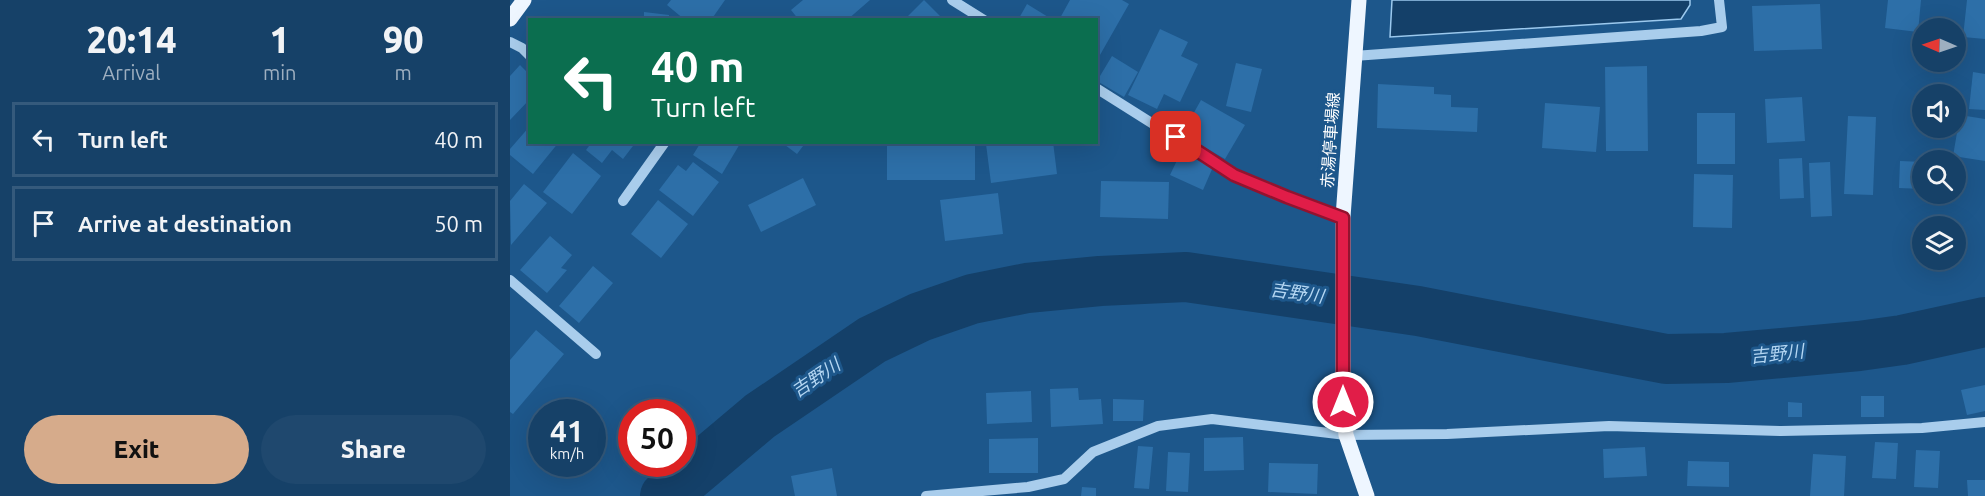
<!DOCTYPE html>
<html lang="en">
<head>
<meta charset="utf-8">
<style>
  body { margin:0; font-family:Ubuntu,"Noto Sans JP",sans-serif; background:#1f486e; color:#f1f3f6; height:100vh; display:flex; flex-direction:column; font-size:22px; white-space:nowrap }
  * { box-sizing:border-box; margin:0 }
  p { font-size:20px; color:#9eafc0 }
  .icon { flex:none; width:33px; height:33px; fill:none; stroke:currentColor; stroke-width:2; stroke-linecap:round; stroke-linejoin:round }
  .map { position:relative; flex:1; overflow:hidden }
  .side { display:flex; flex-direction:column; background:#164168; width:510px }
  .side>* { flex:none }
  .guide { position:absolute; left:18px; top:18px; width:570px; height:126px; border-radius:0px; box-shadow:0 6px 24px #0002,0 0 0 2px #355a7c; background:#0b6e4f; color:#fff; overflow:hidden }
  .needle { width:39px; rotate:272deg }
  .buttons { position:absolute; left:1402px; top:18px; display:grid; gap:12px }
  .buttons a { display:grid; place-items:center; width:54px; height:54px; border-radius:50%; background:#164168; box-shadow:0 6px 24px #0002,0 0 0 2px #355a7c; font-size:30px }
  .speed { position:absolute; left:18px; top:399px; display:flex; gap:12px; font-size:30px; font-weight:700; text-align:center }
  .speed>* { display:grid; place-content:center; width:78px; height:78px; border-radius:50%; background:#164168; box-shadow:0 6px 24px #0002,0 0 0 2px #355a7c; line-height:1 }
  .speed small { font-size:15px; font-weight:400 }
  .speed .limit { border:9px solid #d22; background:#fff; color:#111 }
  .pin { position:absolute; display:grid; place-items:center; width:51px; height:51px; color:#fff; margin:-26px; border-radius:12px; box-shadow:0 3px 9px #0006 }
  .me { position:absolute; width:66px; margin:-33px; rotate:0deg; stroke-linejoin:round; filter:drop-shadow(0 0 4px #0008) }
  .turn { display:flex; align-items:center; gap:21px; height:126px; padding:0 24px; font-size:27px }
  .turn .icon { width:78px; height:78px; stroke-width:2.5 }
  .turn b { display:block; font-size:42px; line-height:51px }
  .eta { display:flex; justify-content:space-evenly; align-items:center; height:102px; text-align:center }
  .eta b { font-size:36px; font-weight:800; line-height:42px }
  .cta { display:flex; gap:12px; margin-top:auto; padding:12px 24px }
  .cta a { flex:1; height:69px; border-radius:36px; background:#d6ab8b; color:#111; font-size:24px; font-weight:800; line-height:69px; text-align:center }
  .cta a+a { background:#1f486e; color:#f1f3f6 }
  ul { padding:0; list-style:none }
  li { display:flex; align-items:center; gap:18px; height:75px; margin:0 12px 9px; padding:0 12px; border:3px solid #355a7c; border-radius:0px }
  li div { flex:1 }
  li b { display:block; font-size:22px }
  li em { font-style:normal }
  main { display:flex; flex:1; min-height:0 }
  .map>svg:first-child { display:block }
</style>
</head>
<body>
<main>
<section class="side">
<div class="eta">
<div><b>20:14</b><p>Arrival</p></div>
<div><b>1</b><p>min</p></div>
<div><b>90</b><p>m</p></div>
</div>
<ul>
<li><svg class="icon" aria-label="left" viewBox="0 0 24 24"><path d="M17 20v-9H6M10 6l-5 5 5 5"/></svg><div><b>Turn left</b></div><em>40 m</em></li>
<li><svg class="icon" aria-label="arrive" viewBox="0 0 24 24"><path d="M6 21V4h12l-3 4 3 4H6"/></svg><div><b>Arrive at destination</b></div><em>50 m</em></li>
</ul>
<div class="cta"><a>Exit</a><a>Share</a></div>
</section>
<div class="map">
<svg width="1475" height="496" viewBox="0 0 1475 496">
  <rect width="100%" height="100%" fill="#1d578b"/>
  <path fill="#144069" stroke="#9cc9ee" stroke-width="1.5" d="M882,0H1180V5L1171,19L880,37Z"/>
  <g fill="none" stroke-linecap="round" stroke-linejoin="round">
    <path stroke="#144069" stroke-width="50" d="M155,496L250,416L362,340L410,317L462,299L517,288L590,281L676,277L908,311L1156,359L1216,358L1349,346L1392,340L1475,322"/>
  </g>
  <path fill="#2d6fa8" d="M161,0H215L201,20H175L157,5Z
    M293,0H360L337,20H289L281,10Z
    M414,0L434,20H394Z
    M560,0H612L619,4L586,62V20H549Z
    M1378,0H1411L1408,32L1375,28Z
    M1457,0H1475V39L1453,37Z
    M517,4L543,20H508Z
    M1310,4L1312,49L1244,51L1242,6Z
    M134,12L159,15V20H134Z
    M650,29L678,42L671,56L688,64L670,102L654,94L647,109L618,95Z
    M602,56L628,72L614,97L587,81Z
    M726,63L752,69L741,112L716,106Z
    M10,65L20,75V99L0,120V76Z
    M1137,66L1138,151H1096L1095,67Z
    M1463,72L1475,74V110L1459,109Z
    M868,84L924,87V94L941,95V107L968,108L967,132L867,128Z
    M1292,97L1295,141L1257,143L1255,99Z
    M691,100L735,125L715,159L672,134Z
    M1035,103L1090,107L1086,152L1032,148Z
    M1187,113H1225V164H1187Z
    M1450,115L1475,119V161L1443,156Z
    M1338,116L1366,117L1363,195L1334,194Z
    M20,126V142H49L23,174L0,155V149Z
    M82,142H126L113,159L102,150L92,163L76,150Z
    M191,142H231L212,174L183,155Z
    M271,142H296L287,154Z
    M377,142H465V180H377Z
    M487,142H543L547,174L481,183L476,144Z
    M671,152L703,167L693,190L660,175Z
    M63,153L91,176L62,214L33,192Z
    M1292,158L1294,198L1270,199L1269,159Z
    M1390,161L1413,162V189L1389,188Z
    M183,162L209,182L183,216L149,190L168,165L176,171Z
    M1320,162L1322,216L1301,217L1299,163Z
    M1184,174L1223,175L1222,228L1183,227Z
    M293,178L306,205L251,232L238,205Z
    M591,181L659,182L658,219L590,217Z
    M14,184L37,203L1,245L0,201Z
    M488,193L493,234L435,241L430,200Z
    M148,200L178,224L151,258L121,234Z
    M40,236L62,255L51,268L57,270L37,293L10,270Z
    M83,266L103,283L69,323L49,306Z
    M26,330L54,354L3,414L0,412V360Z
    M1475,385V411L1457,415L1451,390Z
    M568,388L569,400L591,399L593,424L541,427L540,389Z
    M521,391L522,422L477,424L476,393Z
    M1351,396H1374V417H1351Z
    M603,399L634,400L633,421H603Z
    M1278,402L1292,403V417H1278Z
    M733,437L734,470L694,471V438Z
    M528,438V473H479V439Z
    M1365,442L1388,443L1386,479L1362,478Z
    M628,446L643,447L639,489L624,488Z
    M1135,447L1137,476L1094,478L1093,449Z
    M1406,450L1430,451L1428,488L1404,487Z
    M658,452L680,453L678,492L656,491Z
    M1303,454L1336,456L1334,496H1300Z
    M1178,461L1219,462V487L1177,486Z
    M759,463L808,464L807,494L758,492Z
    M322,468L327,496H285L281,476Z
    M1457,480H1475V496H1458Z
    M572,487L586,488V496H571Z"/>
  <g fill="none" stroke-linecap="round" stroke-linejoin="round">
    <path stroke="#a9cdec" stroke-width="10" d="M442,0L474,20
      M0,42L12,48L20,56
      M844,56L1191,31L1212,27L1209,0
      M586,88L724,175L777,197L833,217
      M113,201L155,142
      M0,280L86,354
      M416,496L518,487L554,479L583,452L648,426L702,419L836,435L937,434L1099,426L1271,431L1412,428L1475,422"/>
    <path stroke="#eef6ff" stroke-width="15" d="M849,0L833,217V401L836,435L857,496
      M0,19L14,0"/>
  </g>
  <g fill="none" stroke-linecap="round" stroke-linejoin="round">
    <defs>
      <path id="route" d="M666,137L724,175L777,197L833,218V402"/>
    </defs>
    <use href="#route" stroke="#92132f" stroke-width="15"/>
    <use href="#route" stroke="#e11d48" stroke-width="10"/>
  </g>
  <g text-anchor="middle" stroke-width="6" stroke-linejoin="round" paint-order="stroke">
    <g font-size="16" fill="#fff" stroke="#1d578b">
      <text transform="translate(820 140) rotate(-86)" y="6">赤湯停車場線</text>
    </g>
    <g font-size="18" font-style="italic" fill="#b5d7f3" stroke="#1d578b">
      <text transform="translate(787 293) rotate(8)" y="6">吉野川</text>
      <text transform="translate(1267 354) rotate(-6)" y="6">吉野川</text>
      <text transform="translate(306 378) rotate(-34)" y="6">吉野川</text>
    </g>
  </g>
</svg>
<div class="buttons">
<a><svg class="needle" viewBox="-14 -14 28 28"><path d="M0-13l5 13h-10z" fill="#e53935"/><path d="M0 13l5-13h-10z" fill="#9eafc0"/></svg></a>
<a><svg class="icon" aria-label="sound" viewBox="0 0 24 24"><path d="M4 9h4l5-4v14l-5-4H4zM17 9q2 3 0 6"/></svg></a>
<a><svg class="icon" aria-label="search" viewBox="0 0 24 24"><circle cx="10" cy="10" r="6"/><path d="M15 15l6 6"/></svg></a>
<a><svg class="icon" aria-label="layers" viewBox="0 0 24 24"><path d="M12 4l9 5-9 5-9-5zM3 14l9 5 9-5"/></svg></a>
</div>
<div class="speed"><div>41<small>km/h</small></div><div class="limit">50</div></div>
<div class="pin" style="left:666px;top:137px;background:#d93025"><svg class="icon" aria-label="arrive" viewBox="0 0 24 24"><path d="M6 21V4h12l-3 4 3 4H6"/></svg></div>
<svg class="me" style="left:833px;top:402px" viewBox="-20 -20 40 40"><circle r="17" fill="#e11d48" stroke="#fff" stroke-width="3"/><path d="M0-11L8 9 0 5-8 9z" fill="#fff"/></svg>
<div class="guide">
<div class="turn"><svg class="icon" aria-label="left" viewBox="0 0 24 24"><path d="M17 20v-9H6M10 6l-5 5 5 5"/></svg><div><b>40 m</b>Turn left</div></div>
</div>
</div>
</main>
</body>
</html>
